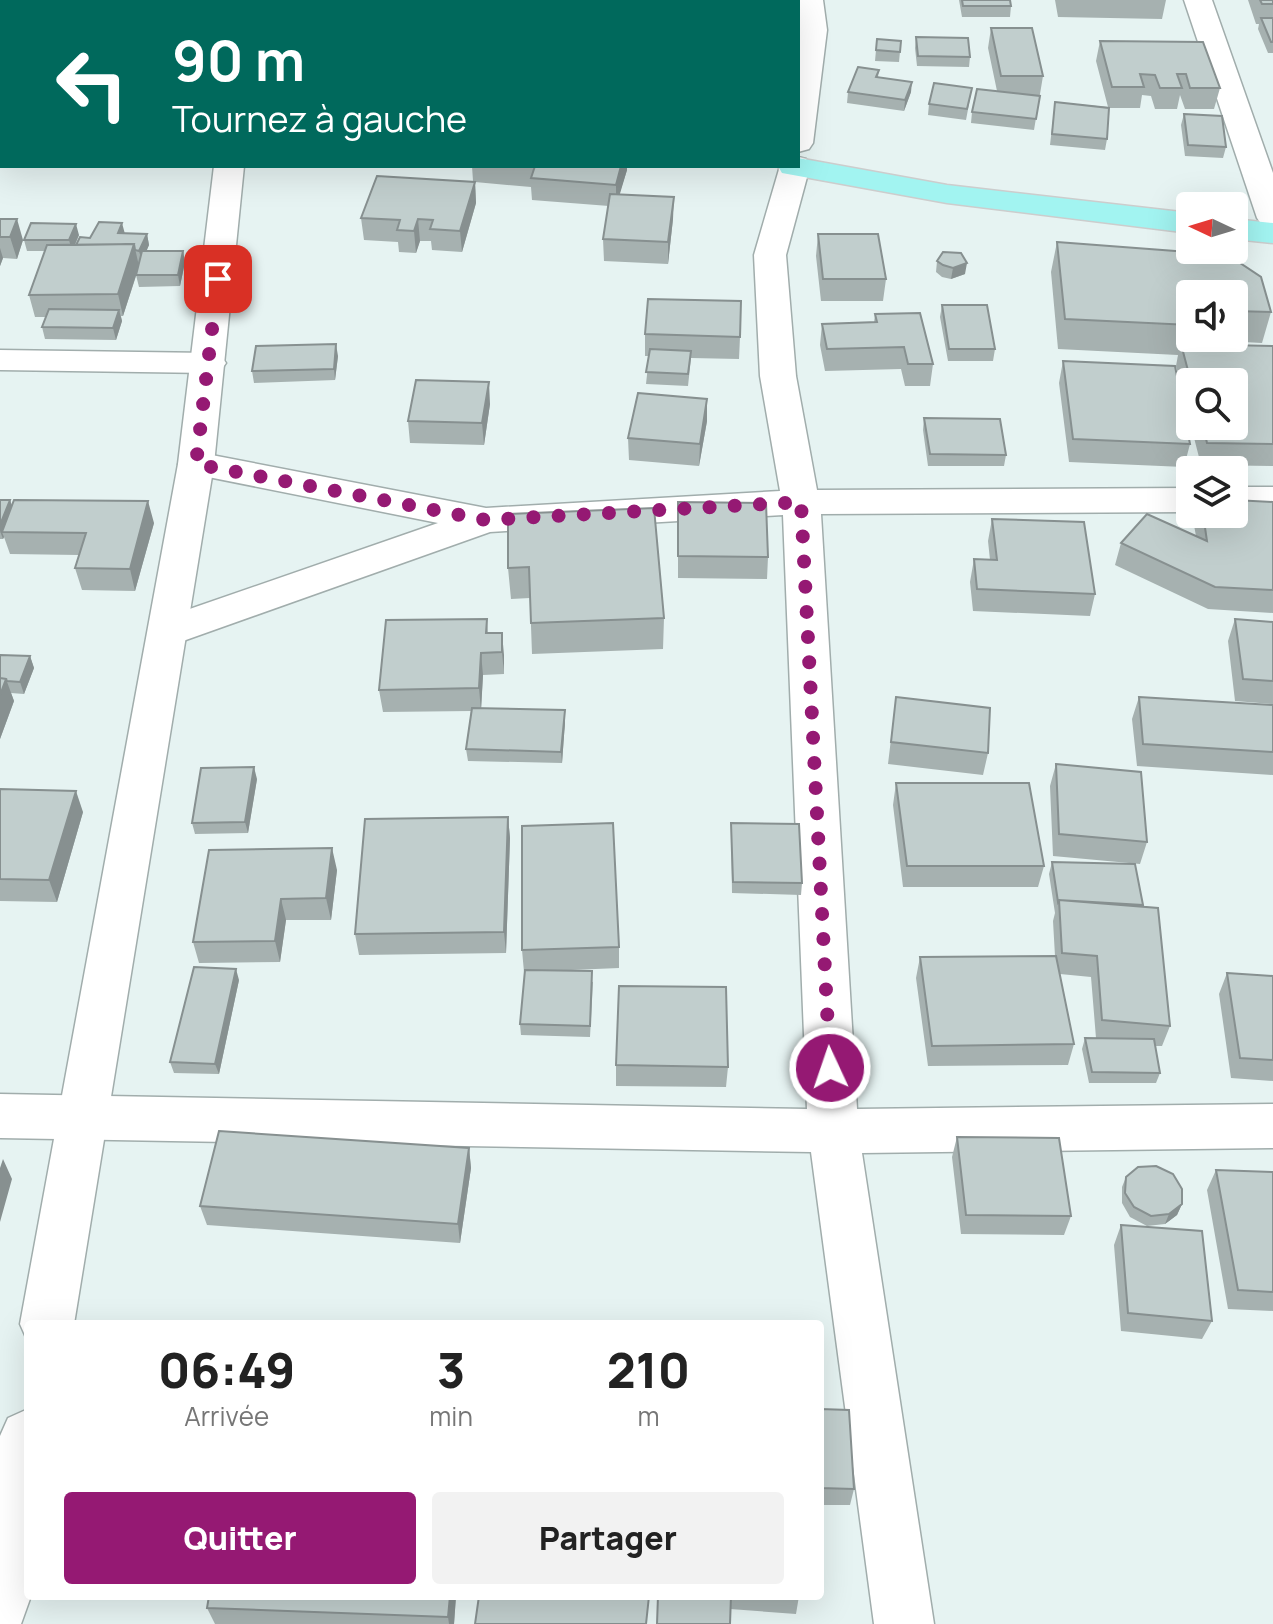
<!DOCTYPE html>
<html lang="fr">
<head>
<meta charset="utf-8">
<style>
  body { margin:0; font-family:Manrope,sans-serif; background:#f2f2f2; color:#222; height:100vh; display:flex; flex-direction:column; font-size:30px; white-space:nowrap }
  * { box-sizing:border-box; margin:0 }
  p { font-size:26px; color:#767676 }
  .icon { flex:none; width:44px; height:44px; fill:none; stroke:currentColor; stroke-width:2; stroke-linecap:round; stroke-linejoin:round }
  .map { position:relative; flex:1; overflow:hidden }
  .panel { position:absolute; left:24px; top:1320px; width:800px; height:280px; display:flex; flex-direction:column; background:#fff; border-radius:8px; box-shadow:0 8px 32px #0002 }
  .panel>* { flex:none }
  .guide { position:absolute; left:0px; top:0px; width:800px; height:168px; box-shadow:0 8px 32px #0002; background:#00695c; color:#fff; overflow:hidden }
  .needle { width:52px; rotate:274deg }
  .fabs { position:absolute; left:1176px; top:192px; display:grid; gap:16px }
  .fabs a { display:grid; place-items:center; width:72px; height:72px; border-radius:8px; background:#fff; box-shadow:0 8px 32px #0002; font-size:40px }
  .pin { position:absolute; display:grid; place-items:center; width:68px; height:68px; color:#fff; margin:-34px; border-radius:16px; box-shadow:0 4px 12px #0006 }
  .me { position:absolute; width:88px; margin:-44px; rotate:357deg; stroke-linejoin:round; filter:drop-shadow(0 0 6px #0008) }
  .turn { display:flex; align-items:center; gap:28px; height:168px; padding:0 40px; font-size:36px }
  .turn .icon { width:104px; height:104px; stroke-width:2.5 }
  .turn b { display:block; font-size:56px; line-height:68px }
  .eta { display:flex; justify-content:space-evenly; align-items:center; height:136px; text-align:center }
  .eta b { font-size:48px; font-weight:800; line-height:56px }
  .primary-button { display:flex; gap:16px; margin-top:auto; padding:16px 40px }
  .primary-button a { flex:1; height:92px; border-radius:8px; background:#951973; color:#fff; font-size:32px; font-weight:800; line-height:92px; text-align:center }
  .primary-button a+a { background:#f2f2f2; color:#222 }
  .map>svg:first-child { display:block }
</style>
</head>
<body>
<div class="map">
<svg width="1273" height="1624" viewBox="0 0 1273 1624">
  <rect width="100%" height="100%" fill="#e6f3f2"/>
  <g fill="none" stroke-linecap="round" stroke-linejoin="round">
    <defs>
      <path id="minor" d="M380,0H408V2H380Z
        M795,0H823L827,30L813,143L809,149L798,152V2Z
        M1184,0H1212L1273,173V228L1262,225L1257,218Z
        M798,157L806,159L810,166L786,255L796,376L817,490L1190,488V512L821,514L857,1109L1273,1104V1148L862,1153L934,1624H874L811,1152L0,1138V1094L807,1109L783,515L490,532L183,641L169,645L155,641L149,631L155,621L438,523L183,472L178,464L183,456L196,452L486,508L780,491L760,376L754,255L780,166H798Z
        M0,350L209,353L221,356L226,363L221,370L209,373L0,370Z
        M1234,487H1273V511H1234Z"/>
      <path id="tertiary" d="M214,166H244L214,464L74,1324H28V1342L20,1324L178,464Z
        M28,1409V1596H31L21,1624H0V1436L8,1418Z"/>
      <path id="primary" d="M0,44H2V62H0Z
        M798,158L947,185L1190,213V233L947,203L782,173L778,166H798Z
        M1234,219L1273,223V243L1234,239Z"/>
    </defs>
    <use href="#minor" stroke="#a1adac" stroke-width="3"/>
    <use href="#tertiary" stroke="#a1adac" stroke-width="3"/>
    <use href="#primary" stroke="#cccdcd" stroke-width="3"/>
    <use href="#minor" fill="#fff" fill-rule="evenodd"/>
    <use href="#tertiary" fill="#fff" fill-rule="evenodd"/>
    <use href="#primary" fill="#a2f4f1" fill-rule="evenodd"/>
  </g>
  <path fill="#a6b1b0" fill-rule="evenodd" d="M220,0H288L286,2H220Z
    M419,0H455L454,2H420Z
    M677,0H752V2H677Z
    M959,0H1010L1011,6L1010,17H962Z
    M1055,0H1166L1162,19L1058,17Z
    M1248,0H1273V53H1268L1258,29L1259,24H1256Z
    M991,28L1043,76L1034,130L971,123L972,112L997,91L988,48Z
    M916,37L970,57L969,67L917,66L915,48Z
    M877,39L901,41L899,62L875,61Z
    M1100,41L1220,88L1214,109H1185L1180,95L1177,109H1155L1151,96L1142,95L1140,108H1109L1107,139L1105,150L1050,145L1055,102L1108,107L1096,61Z
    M879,70L878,77L911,92L904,111L847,103L848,92Z
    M972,88L966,120L928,115L929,104Z
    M1184,114L1226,147L1223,158L1185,156L1181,125Z
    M472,166H627V170L619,195L673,219L668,264L604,261L603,239L609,206L532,200L531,187L475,182L476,203L462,252L432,250L431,241H420L416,253L399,252L398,242L364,240L361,218L473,181Z
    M0,219L23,240L17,259L3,258L0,266Z
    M125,233L147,234L149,245L146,251H183L185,262L180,286L139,287L136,275L139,267L123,316H121L122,321L116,340L45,339L42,327L46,317H35L29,295L45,251H27L24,240L79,235L75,245L90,238Z
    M818,234L886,279L883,301H821L816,256Z
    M1057,242L1228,255L1261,277L1271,312L1262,343L1190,339L1189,344L1273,346V466L1201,465L1191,426H1234V382H1190V422L1176,366L1178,355L1058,349L1051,272ZM1190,294H1234V338H1190Z
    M937,261L965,274L951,279L942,277L936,272Z
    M942,305L995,349L993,361H948L940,317Z
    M875,314L933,364L930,386H905L901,369L825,371L820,345L822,324L874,323Z
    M645,334L740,337L739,359L691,358L688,386L646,384L649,356H645Z
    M338,356L335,380L254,383L252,371Z
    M1063,361L1190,444L1184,467L1069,462L1059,383Z
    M490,404L484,445L410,443L408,421Z
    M924,418L1006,455L1004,466H928L923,430Z
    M707,421L699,466L629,460L628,438Z
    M0,500H10L12,506L154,523L135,591L82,590L75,568L79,555L10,554L4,537L3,539H0Z
    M678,502L768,557L767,579L678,578Z
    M1273,502V613L1208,609L1115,565L1121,543L1196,536L1193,520L1195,514H1234Z
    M508,514L664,618L663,649L532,654L530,598L511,599L508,568Z
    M992,519L1095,594L1090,616L973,611L970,582L974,559L990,560L988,541Z
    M487,619L488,633H502L504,674L483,675L481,708L565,722L562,763L468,761L466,749L471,711L383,712L379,690Z
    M1235,619L1273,622V704L1235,701L1228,641Z
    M0,655L30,656L34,668L24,694L11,693L14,701L0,739Z
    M896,697L988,753L983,775L888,764Z
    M1139,697L1273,705V775L1137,766L1132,719Z
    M1056,764L1147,842L1140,864L1053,856L1050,786Z
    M257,779L248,833L195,834L192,823Z
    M896,783L1044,866L1038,887H903L893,805Z
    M0,789L83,812L57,902L0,901Z
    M508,817L510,838L506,953L359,955L355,934Z
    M731,823L802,883L801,895L732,893Z
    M1052,862L1143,905L1170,1026L1162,1046H1155L1160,1073L1156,1083H1089L1082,1049L1085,1038H1096L1091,977L1060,974L1074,1044L1068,1065L928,1066L916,978L920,957L1055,956L1053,921L1055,913L1049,874Z
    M337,870L331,920H286L280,962L199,963L193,942Z
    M619,947V968L548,971L593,982L590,1037L521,1035L520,1024L525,972H524L522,950Z
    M1227,973L1273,976V1081L1231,1078L1219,994Z
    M239,980L219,1074L174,1073L170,1062Z
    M616,1065L728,1067L726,1087L616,1086Z
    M957,1137L1071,1216L1064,1235L961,1234L952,1157Z
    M469,1148L471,1168L460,1243L207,1225L200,1206Z
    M1216,1170L1273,1172V1311L1228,1309L1207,1190Z
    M1126,1177L1182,1204L1177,1215L1165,1224L1147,1226L1130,1217L1122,1203V1187Z
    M1121,1225L1212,1321L1202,1339L1121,1331L1114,1245Z
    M820,1409L854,1489L850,1505H820Z
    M456,1596L454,1624H215L207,1608Z
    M658,1596H799L796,1614L730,1609Z"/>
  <path fill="#879090" d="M275,0H288L286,2H275Z
    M912,82L911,92L904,111L905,100Z
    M621,166H627V170L616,207V185Z
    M475,182L476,203L462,252L460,231Z
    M674,197L673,219L668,264V242Z
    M17,219L23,240L17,259L10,237Z
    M418,219L420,241L416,253L414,231Z
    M122,223L125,234L118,233Z
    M76,224L79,235L72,251L69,240Z
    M147,234L149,245L142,262L139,251Z
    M134,244L139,266L123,316L118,294Z
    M0,248L3,258L0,266Z
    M183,251L185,262L180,286L178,275Z
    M967,263L965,274L951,279L953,268Z
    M119,310L122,321L116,340L113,328Z
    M336,344L338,356L335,380L334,369Z
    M489,382L490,404L484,445L482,423Z
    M707,399V421L699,466L700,444Z
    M10,500L14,512L2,532L4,537L3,539L0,531V525Z
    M148,501L154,523L135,591L130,569Z
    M502,633L504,655V674L502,652Z
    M481,653L483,675L481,711L479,688Z
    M30,656L34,668L24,694L20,682Z
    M6,679L14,701L0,739V695Z
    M565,710V722L562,763L561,752Z
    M254,767L257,779L248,833L245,822Z
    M76,791L83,812L57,902L49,880Z
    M508,817L510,838L506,953L504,932Z
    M332,848L337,870L331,920L326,898Z
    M281,899L286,920L280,962L275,941Z
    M236,969L239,980L219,1074L215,1064Z
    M469,1148L471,1168L460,1243L458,1224Z
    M3,1159L12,1179L0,1222V1168Z
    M1182,1204L1177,1215L1165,1224L1169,1214Z
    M450,1596H456L454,1624H449L448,1617Z"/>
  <path fill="#c1cecd" stroke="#879090" stroke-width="2" d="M962,0H1010L1011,6H963Z
    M1260,0H1273V4H1262Z
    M1261,18H1273V42H1271Z
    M991,28H1032L1043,76H1001Z
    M916,37L968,38L970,57L918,56Z
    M877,39L901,41L900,52L876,50Z
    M1100,41L1203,42L1220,88H1190L1186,74H1177L1182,88H1160L1155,75L1140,74L1144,87H1112Z
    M858,67L879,70L876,77L912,82L905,100L848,92Z
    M0,72H2V97H0Z
    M934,83L972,88L967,109L929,104Z
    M977,89L1040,96L1036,119L972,112Z
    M1055,102L1109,108L1107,139L1052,134Z
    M1184,114L1222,116L1226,147L1188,145Z
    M535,166H621L616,185L531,178Z
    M377,176L475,182L460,231L430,229L433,220L418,219L414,231L397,230L400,220L361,218Z
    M610,194L674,197L668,242L603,239Z
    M0,219H17L10,237H0Z
    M99,222L122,223L118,233L147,234L139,251L135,250L134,244L76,245L80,237L90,238Z
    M31,223L76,224L69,240H24Z
    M818,234H878L886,279H823Z
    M1057,242L1228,255L1261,277L1271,312L1234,311V294H1190V325L1065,319Z
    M134,244L118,294L29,295L47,245Z
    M142,251H183L178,275H136Z
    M943,252L961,253L967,263L953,268L943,265L937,261Z
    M648,299L741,301L740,337L645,334Z
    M942,305H987L995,349H949Z
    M49,309L119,310L113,328L42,327Z
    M920,313L933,364H908L904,347L827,349L822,324L877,322L875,314Z
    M336,344L334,369L252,371L256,346Z
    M1181,344L1273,346V444L1207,443L1203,426H1234V382H1191Z
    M650,349L691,351L688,374L646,372Z
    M1063,361L1175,366L1190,444L1073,439Z
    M416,380L489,382L482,423L408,421Z
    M638,393L707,399L700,444L628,438Z
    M924,418L1000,419L1006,455L930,454Z
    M0,500H10L0,525Z
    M14,500L148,501L130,569L75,568L86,533L2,532Z
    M1234,500L1273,502V590L1215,587L1121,543L1147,514L1207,541L1203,514H1234Z
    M678,502L766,503L768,557L678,556Z
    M654,508L664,618L531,623L529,567L508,568V514Z
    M992,519L1084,522L1095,594L977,589L974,559L997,560Z
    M487,619L486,633H502V652L481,653L479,688L379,690L386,620Z
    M1235,619L1273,622V681L1243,679Z
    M0,655L30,656L20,682L7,681L6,679L0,678Z
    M0,678L6,679L0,695Z
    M896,697L990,708L988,753L891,742Z
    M1139,697L1273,705V752L1143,744Z
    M472,708L565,710L561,752L466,749Z
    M1056,764L1141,772L1147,842L1059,834Z
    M254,767L245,822L192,823L201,768Z
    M896,783H1029L1044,866H907Z
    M0,789L76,791L49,880L0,879Z
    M508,817L504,932L355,934L365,819Z
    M613,823L619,947L522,950V826Z
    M731,823L799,824L802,883L733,882Z
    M332,848L326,898L281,899L275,941L193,942L209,850Z
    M1052,862L1135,864L1143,905L1059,900L1058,902Z
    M1059,900L1158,908L1170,1026L1102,1020L1097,956L1062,953Z
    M1056,956L1074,1044L932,1046L920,957Z
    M194,967L236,969L215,1064L170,1062Z
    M525,970L592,971L590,1026L520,1024Z
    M1227,973L1273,976V1060L1240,1058Z
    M619,986L726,987L728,1067L616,1065Z
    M1085,1038L1154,1039L1160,1073L1092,1072Z
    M219,1131L469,1148L458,1224L200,1206Z
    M957,1137L1059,1138L1071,1216L966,1215Z
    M1156,1166L1173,1174L1182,1189V1204L1169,1214L1151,1216L1134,1207L1125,1193L1126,1177L1138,1167Z
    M1216,1170L1273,1172V1292L1238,1290Z
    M1121,1225L1202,1231L1212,1321L1128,1313Z
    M820,1409L849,1410L854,1489L820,1488Z
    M209,1596H450L448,1617L207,1608Z
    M479,1596H649L646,1624H475Z
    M658,1596H731L730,1624H657Z
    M761,1596H799V1599Z"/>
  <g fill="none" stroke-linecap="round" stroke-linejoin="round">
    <path stroke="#951973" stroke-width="14" stroke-dasharray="0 25.2" d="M218,279L196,464L486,520L801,502L830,1068"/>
  </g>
</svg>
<div class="fabs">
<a><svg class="needle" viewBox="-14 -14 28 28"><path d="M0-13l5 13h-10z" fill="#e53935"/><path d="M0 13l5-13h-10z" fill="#767676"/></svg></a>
<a><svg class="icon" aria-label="sound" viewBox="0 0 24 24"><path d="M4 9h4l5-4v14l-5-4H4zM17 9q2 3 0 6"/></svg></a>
<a><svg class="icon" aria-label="search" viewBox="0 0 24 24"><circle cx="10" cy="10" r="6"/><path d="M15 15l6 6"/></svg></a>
<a><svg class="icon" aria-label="layers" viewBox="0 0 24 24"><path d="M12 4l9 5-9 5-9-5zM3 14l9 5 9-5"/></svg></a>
</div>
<div class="pin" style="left:218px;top:279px;background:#d93025"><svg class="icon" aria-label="arrive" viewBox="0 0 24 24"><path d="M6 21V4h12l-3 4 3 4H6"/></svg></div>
<svg class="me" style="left:830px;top:1068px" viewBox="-20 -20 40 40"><circle r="17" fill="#951973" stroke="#fff" stroke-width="3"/><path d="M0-11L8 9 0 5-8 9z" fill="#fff"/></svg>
<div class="guide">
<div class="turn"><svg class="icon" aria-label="left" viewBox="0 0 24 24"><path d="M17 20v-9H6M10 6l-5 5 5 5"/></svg><div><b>90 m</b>Tournez à gauche</div></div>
</div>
<section class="panel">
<div class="eta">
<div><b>06:49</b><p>Arrivée</p></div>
<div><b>3</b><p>min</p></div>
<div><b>210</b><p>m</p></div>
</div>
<div class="primary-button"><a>Quitter</a><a>Partager</a></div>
</section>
</div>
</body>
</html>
